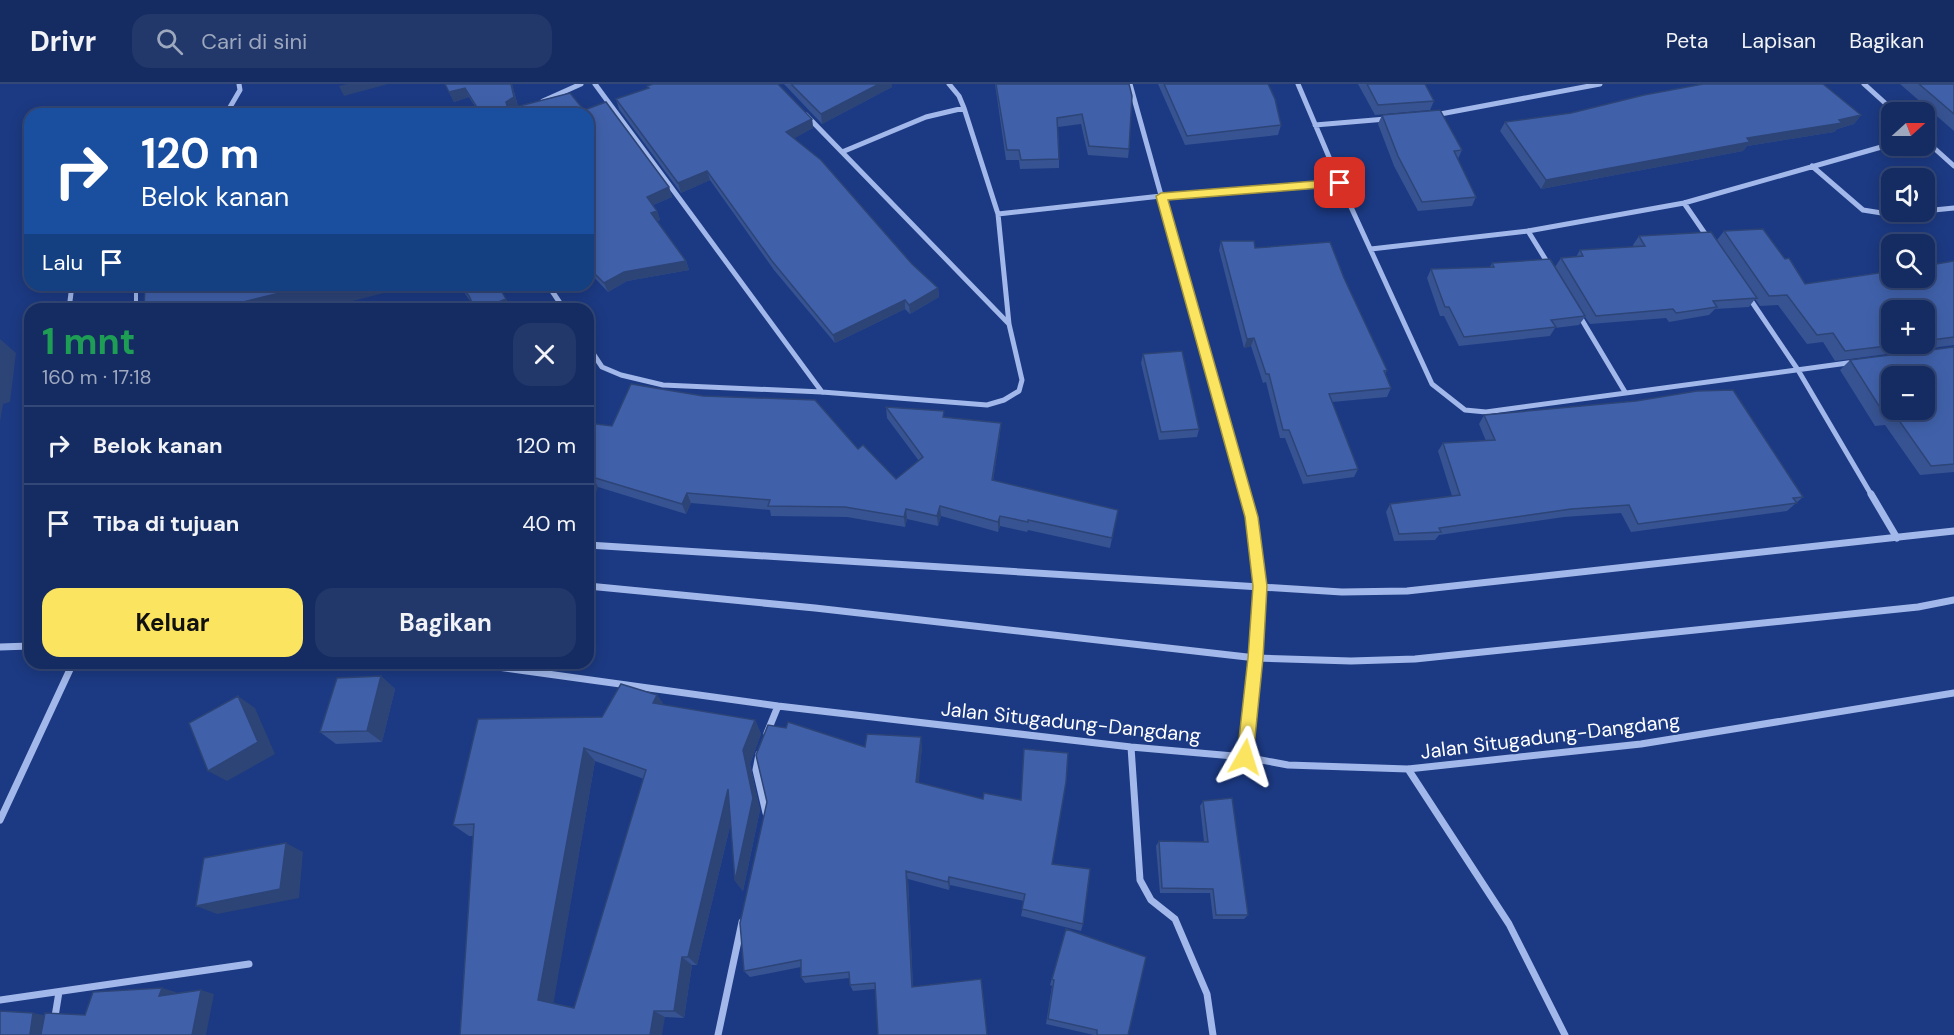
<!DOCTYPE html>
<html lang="id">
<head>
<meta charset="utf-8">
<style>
  body { margin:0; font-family:"DM Sans",sans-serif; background:#22386b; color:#f1f3f6; height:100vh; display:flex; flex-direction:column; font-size:22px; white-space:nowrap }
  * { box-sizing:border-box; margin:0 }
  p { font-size:20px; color:#9da7be }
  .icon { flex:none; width:33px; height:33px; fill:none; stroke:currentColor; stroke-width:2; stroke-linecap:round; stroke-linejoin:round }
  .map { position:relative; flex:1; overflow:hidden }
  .sheet { position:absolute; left:24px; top:219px; width:570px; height:366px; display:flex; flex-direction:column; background:#152c62; border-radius:18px; box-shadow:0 3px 15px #0003,0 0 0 2px #344877 }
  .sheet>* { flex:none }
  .banner { position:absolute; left:24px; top:24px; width:570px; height:183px; border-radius:18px; box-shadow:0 3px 15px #0003,0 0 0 2px #344877; background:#1a4fa0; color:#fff; overflow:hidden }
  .needle { width:39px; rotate:69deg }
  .buttons { position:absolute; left:1881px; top:18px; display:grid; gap:12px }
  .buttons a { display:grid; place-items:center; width:54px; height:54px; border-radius:12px; background:#152c62; box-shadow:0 3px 15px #0003,0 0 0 2px #344877; font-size:30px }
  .pin { position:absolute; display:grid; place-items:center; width:51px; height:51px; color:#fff; margin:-26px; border-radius:12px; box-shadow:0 3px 9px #0006 }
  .me { position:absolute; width:66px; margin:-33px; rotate:6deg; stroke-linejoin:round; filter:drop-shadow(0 0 4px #0008) }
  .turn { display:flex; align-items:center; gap:21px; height:126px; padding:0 18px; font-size:27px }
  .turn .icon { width:78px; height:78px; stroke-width:2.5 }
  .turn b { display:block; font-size:42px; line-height:51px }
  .then { display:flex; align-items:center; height:57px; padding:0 18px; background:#0003; gap:12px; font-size:22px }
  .round { display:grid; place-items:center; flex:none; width:63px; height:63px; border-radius:18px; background:#22386b }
  .headline { display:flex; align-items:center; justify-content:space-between; height:102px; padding:0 18px }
  h1 { font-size:36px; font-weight:700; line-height:45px; color:#1e9e55 }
  .button { display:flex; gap:12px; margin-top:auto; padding:12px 18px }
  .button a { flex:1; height:69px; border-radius:18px; background:#fbe460; color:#111; font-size:24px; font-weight:700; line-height:69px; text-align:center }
  .button a+a { background:#22386b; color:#f1f3f6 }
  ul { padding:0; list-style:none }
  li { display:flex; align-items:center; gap:18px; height:78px; padding:0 18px; border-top:2px solid #344877 }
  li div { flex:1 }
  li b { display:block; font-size:22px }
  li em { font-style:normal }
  header { display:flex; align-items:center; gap:36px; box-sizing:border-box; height:84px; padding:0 30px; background:#152c62; border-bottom:2px solid #344877 }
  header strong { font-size:28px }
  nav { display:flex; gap:33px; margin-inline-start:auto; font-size:21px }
  .search { width:420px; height:54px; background:#22386b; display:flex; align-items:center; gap:15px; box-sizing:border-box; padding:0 21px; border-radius:18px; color:#9da7be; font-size:22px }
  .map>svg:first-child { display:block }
</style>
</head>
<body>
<header>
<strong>Drivr</strong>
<div class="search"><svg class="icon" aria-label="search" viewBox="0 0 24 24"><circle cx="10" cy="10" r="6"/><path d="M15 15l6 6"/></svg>Cari di sini</div>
<nav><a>Peta</a><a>Lapisan</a><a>Bagikan</a></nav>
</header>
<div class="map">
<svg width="1954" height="951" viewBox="0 0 1954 951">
  <rect width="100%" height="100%" fill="#1c3a83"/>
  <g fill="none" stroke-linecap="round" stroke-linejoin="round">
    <path stroke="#a2b8ea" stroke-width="4" d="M136,201V225"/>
    <path stroke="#a2b8ea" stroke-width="5" d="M595,0L822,308
      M1130,0L1245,412
      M1298,0L1340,99L1432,300L1465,326L1486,328L1855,278
      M1864,0L1895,28
      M543,17L581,0
      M226,30L240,6L239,0
      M806,31L1009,240
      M1435,31L1600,0
      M1315,41L1386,35
      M1924,55L1954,82
      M842,68L926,33L964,24
      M1812,82L1863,126L1888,130L1918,128
      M1684,119L1708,154
      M1924,127L1954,124
      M998,130L1161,112L1340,99
      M1528,147L1549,181
      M1371,165L1528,147L1684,119L1892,60
      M548,201L564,225
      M1748,212L1798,286L1872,412
      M69,225L72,201
      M1579,231L1625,308
      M588,262L602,283L621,291L663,301L822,308L987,321L1004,316L1019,307L1022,296L1009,240L998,130L964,24L959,12L949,0"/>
    <path stroke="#a2b8ea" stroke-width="7" d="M1245,410C1253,439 1259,471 1260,502C1262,555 1251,619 1245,673
      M1871,410L1897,454
      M588,461L1342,508L1407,507L1954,447
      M588,502L815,524L1256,574L1351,577L1415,575L1918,523L1954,516
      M0,563L30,562
      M469,579L778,622L1131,663L1245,673L1288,681L1408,685L1641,660L1954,609
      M767,649L778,622
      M1131,663L1140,796L1151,816L1175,835L1207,910L1213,951
      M759,670L756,686L766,729
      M1408,685L1509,840L1565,951
      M0,736L73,579
      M0,916L249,880
      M52,951L59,908
      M718,951L742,838"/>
  </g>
  <path fill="#375392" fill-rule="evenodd" d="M445,0H512L518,22L570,9L584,26L606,18L669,103L672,113L653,121L657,127L660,136L657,137L686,177L689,186L627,197L608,208L590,189L588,190V30H480L469,13L454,18Z
    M784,0H892V3L822,40Z
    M995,0H1129V65L1128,74L1088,71L1081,40L1058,43L1059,75V84L1020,85L1019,76H1006Z
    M1158,0H1268L1281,41L1278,51L1185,61Z
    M1358,0H1425L1434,17L1430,26L1375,31Z
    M1900,0H1954V47Z
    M647,2L812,35L813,44L794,54L912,180L938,204L939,213L910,230L905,225L835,259L774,186L710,96L681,109L619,25L616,15L648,4Z
    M1382,31L1462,66L1458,75L1476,113L1472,122L1418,127L1394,82L1378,40Z
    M1861,31L1854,40L1837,45L1834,48L1747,62L1743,67L1541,105L1500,47L1505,38Z
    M1724,147L1785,175L1805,200L1954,177V261L1835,277L1823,258L1807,260L1778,221L1760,222L1755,215L1749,223L1715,225L1709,231L1669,238L1666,234L1590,240L1585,233L1579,241L1555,244L1550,252L1459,262L1444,232H1440L1427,194L1431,185L1490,183L1492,179L1555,183L1561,174L1576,173L1580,166L1634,163L1633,161L1639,152L1717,156ZM1924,226V260H1892Z
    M1221,157L1255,164L1344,194L1387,286L1385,290L1391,304L1387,313L1332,318L1358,385L1354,393L1303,400L1285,354H1280L1266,298L1263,299L1251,262L1244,264L1219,166Z
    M459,201H498L511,224L475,225L471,218Z
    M1954,263V388L1920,391L1885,341L1875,342L1840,286L1850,276Z
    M1143,270L1199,345L1197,353L1159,356L1141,279Z
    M886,323L944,333L1000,350L993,397L1118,426L1110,464L1028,446L1027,448L1000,442L998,448L941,432L938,442L907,435L905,443L847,433L771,432L770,426L691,419L686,430L598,403L595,410L588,409V339L612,342L858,365L896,395L919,377L887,334Z
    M1484,331L1803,413L1787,427L1631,448L1621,429L1564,433L1439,451L1435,456L1394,457L1386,428L1390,420L1452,412L1438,367L1443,359L1486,357L1479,340Z
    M381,592L395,605L382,658L336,660L320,648Z
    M657,611L664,621L755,636L761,650L750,680L760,726L743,807L735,797L731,738L697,881H692L684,934L665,933L460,951L473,752H469L453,741L602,633ZM595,677L644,695L574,924L553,919Z
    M922,663L918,699L1052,780L1083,840L1081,847L1021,832L1024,817L950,801L949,806L908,795L913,903L987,951L875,905L853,907L850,901L849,894L805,899L801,893V883L750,893L744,887Z
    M1203,717L1248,831L1244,835H1213L1210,809H1160L1156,762L1159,757L1204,758L1200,722Z
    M1066,845L1128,951H1094L1046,940L1052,902L1050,901Z"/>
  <path fill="#2d4477" d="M347,0H388L344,12L339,2Z
    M511,0H512L518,23L508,25L506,18Z
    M879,0H892V3L822,40L821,30Z
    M465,4L469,13L454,18L449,8Z
    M1861,31L1854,40L1837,45L1834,48L1747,62L1743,67L1541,105L1546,96L1747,54L1839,36Z
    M812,35L813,44L788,58L786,48Z
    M707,87L710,96L681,109L678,99Z
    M669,103L672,113L650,122L647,113Z
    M657,127L660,136L654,138L651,129Z
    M686,177L689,186L627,197L608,208L604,199L624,188Z
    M312,201H391L392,207L321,225H215Z
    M938,204L939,213L910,230L909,221Z
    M506,215L511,224L481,225Z
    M905,216V225L835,259L833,251Z
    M1254,254L1251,262L1244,264L1247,255Z
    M0,255L16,269L10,318L3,320L0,338Z
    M1001,339L1000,350L991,407L992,396Z
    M592,393L598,403L595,410L590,400Z
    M687,409L691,419L686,430L682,420Z
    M940,422L941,432L938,442L937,432Z
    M906,425L907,435L905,443L904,433Z
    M1000,432V442L998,448V438Z
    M381,592L395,605L382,658L367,647Z
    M657,611L667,625L653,619Z
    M238,612L255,624L275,670L227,697L208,687Z
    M755,636L761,650L750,680L760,726L743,807L735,797L743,666Z
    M921,653L922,663L918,708L916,698Z
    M584,664L595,677L553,922L538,916Z
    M728,705L736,717L697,881L688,873Z
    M286,759L303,768L299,814L217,830L196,822Z
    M906,787L908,795L913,909L912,903Z
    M949,793L950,801L949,806L948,798Z
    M682,873L692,881L684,934L674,927Z
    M162,904L176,908L173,916L159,912Z
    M201,906L214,910L206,951H192Z
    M654,927L665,933L662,951H650Z
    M33,929L49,932L47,951H33L30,950Z"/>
  <path fill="#4061aa" stroke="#2d4477" stroke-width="1.5" fill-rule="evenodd" d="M445,0H511L514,13L506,18L508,25L570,9L584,26L606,18L669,103L647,113L657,127L651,129L686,177L624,188L604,199L588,183V30H481L465,4L449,8Z
    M653,0H778L812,35L786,48L821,76L912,180L938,204L909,221L905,216L833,251L772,177L707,87L678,99L616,15L649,4L647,2Z
    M791,0H879L821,30Z
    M996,0H1129L1132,12L1129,65L1089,62L1082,30L1057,34L1059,75L1021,76L1019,66H1007Z
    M1164,0H1268L1275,15L1281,41L1187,52Z
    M1367,0H1425L1434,17L1378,21Z
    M1703,0H1823L1861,31L1839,36L1842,39L1747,54L1750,58L1546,96L1505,38L1571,29L1644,11Z
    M1919,0H1954V30Z
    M1440,26L1462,66L1454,67L1476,113L1422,118L1398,72L1382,31Z
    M1763,145L1785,175L1789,174L1805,200L1892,187V194H1924V182L1954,177V253L1924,257V226H1892V260H1904L1845,267L1833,249L1817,251L1787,211L1769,212L1724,147Z
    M1711,148L1757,214L1713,217L1717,223L1676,229L1673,225L1596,232L1561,174L1583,172L1580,166L1645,162L1639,152Z
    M1221,157H1254L1255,164L1330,158L1344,194L1387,286L1384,287L1391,304L1329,310L1358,385L1307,392L1289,346H1283L1269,290H1266L1254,254L1247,255Z
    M1550,175L1585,232L1551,236L1556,243L1464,253L1449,223H1445L1431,185L1494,183L1492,179Z
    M145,201H312L215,225H144Z
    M460,201H498L506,215L481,225H475L469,212Z
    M1954,263V380L1931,382L1896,332L1886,333L1850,276ZM1892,292H1924V326H1892Z
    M1182,267L1199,345L1161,348L1143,270Z
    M631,300L703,312L815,316L858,365L863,361L896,395L923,373L886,323L944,327L943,333L1001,339L992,396L1118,426L1112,454L1028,436V438L1000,432L998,438L940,422L937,432L906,425L904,433L845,423L768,422L770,416L687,409L682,420L592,393L590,400L588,399V339L612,342Z
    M1733,306L1803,413L1793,414L1797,419L1638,440L1629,421L1571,425L1439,444L1441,448L1399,450L1390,420L1460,411L1443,359L1495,356L1484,331L1636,317L1697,307Z
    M381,592L367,647L320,648L337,594Z
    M621,600L657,611L653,619L755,636L743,666L753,714L735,797L728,705L688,873H682L674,927H654L650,951H460L474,740L453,741L478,635L602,633ZM584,664L646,686L574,924L538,916Z
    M238,612L258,658L208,687L189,639Z
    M788,638L865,663L867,650L921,653L916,698L983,715L984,709L1021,716L1024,665L1068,669L1066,698L1052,780L1090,785L1083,840L1022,825L1025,810L949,793L948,798L906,787L912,903L981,895L987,951H878L875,899L850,901L849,888L801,893V876L744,887L740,839L767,718L756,671L768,641L786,644Z
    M1232,714L1248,831H1216L1213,805L1162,804L1159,757L1208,758L1203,717Z
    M286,759L280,805L196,822L204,774Z
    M1066,845L1146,873L1128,951H1097V946L1048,935L1054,896L1052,895Z
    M162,904L159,912L201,906L192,951H40L41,950L45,929L85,931L93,908Z
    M0,927L33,929L30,950L33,951H0Z"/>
  <path fill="#fbe460" stroke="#a3943e" stroke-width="1.5" d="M1340,95L1344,96V102L1168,116L1258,433L1267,502L1263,574L1253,673L1250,678L1245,680L1240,678L1237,673L1248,574L1253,502L1245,433L1156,112L1161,109Z"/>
  <g text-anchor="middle" stroke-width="4.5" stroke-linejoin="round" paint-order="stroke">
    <g font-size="20" fill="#fff" stroke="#1c3a83">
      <text transform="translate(1071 638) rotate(6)" y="7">Jalan Situgadung-Dangdang</text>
      <text transform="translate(1550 652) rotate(-7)" y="7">Jalan Situgadung-Dangdang</text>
    </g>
  </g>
</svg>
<div class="buttons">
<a><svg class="needle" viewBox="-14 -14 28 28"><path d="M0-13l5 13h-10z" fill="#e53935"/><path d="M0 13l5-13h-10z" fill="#9da7be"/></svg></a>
<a><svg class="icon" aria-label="sound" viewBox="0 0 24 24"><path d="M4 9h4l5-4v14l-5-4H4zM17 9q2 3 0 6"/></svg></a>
<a><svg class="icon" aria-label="search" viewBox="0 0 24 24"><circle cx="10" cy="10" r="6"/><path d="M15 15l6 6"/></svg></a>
<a>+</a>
<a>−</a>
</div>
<div class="pin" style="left:1340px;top:99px;background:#d93025"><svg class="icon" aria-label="arrive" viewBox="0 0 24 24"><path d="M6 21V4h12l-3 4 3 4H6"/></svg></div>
<svg class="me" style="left:1245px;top:673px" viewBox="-20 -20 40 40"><path d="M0-17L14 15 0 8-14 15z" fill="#fbe460" stroke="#fff" stroke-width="4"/></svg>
<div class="banner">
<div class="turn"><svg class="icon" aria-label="right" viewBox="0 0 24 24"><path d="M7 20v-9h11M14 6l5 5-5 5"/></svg><div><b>120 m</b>Belok kanan</div></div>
<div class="then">Lalu<svg class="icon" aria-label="arrive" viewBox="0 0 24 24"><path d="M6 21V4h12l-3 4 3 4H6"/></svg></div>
</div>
<section class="sheet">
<div class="headline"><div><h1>1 mnt</h1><p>160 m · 17:18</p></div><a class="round"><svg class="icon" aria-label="close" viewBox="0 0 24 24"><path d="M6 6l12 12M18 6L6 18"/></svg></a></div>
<ul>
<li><svg class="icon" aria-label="right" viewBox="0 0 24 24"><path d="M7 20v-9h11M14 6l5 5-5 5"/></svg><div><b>Belok kanan</b></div><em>120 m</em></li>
<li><svg class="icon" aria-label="arrive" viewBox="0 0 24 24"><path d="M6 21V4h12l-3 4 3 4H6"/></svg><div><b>Tiba di tujuan</b></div><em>40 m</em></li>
</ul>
<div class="button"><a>Keluar</a><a>Bagikan</a></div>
</section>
</div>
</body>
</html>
